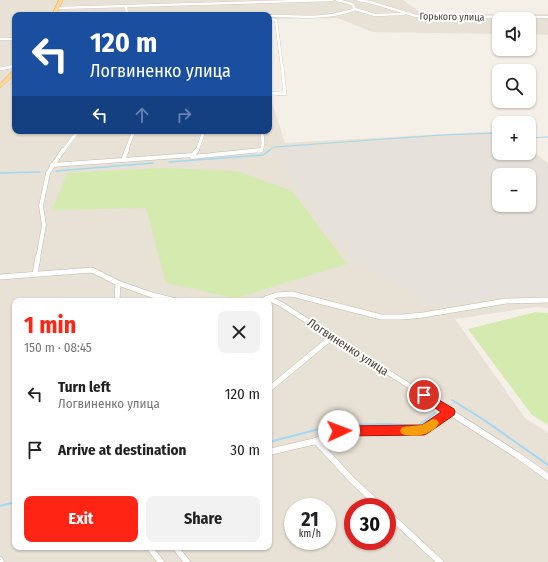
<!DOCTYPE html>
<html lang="en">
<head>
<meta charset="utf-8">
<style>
  body { margin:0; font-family:"Fira Sans Condensed",sans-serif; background:#f2f2f2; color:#222; height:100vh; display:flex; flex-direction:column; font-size:15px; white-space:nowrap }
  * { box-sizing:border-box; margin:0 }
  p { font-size:13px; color:#767676 }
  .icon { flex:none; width:22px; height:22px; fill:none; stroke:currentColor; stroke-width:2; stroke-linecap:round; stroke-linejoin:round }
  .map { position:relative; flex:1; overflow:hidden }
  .panel { position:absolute; left:12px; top:298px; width:260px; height:252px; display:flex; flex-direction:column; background:#fff; border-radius:8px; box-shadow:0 1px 3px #0004 }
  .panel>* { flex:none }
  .top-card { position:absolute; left:12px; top:12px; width:260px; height:122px; border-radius:8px; box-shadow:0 1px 3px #0004; background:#1a4fa0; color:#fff; overflow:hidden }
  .tools { position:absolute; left:492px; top:12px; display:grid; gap:8px }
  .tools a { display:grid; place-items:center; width:44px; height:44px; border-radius:8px; background:#fff; box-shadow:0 1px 3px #0004; font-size:20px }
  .speed { position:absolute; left:284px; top:498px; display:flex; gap:8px; font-size:20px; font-weight:700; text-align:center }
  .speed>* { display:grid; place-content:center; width:52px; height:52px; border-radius:50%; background:#fff; box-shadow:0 1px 3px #0004; line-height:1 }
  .speed small { font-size:10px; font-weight:400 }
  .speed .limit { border:6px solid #d22; background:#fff; color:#111 }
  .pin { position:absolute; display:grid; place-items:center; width:34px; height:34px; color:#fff; margin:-17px; border:2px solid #fff; border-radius:50%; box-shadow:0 1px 4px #0007 }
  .me { position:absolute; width:44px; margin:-22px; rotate:88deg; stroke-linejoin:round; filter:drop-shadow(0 0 3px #0008) }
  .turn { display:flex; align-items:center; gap:14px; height:84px; padding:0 12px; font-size:18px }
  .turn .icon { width:52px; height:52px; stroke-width:2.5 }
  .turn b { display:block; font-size:28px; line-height:34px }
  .lanes { display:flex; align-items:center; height:38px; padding:0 12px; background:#0003; justify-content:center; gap:20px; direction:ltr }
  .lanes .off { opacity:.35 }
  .round { display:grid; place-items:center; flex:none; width:42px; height:42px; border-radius:8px; background:#f2f2f2 }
  .overview { display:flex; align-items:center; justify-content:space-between; height:68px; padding:0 12px }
  h1 { font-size:24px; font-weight:700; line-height:30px; color:#ff2414 }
  .primary-button { display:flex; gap:8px; margin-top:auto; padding:8px 12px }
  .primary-button a { flex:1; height:46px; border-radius:8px; background:#ff2414; color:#fff; font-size:16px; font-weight:700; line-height:46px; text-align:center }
  .primary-button a+a { background:#f2f2f2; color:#222 }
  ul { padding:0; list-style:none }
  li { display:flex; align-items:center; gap:12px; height:56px; padding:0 12px }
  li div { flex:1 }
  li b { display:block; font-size:15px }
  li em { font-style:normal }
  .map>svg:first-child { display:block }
</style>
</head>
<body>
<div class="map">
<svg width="548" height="562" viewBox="0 0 548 562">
  <rect width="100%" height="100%" fill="#f4efe7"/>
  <path fill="#e8e1d5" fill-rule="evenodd" d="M0,0H403L423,14H548V35L529,34V19H499V34L373,32L337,18L269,19V15H15V131H269V82L271,100L285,143L499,131V153H529V147L548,164V308L534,307L455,319L525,418L548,433V562H0ZM499,175H529V205H499ZM15,301H269V547H15ZM293,507H327V541H293ZM353,507H387V541H353Z"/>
  <path fill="#e7e1dc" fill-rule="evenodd" d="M499,134V153H529V151L548,168V295L527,293L433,305L363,267L326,231L276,152L277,148ZM499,175H529V205H499Z"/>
  <path fill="#d4eaaf" d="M164,168L237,171L292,191L347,264L235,298L166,283L146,208L52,210L67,173Z
    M536,312L548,313V425L532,415L468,329Z"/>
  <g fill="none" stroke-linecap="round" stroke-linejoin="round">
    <path stroke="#a2d8f3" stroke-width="1" d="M529,138L548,137
      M268,151L274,147L442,135L499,133"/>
    <path stroke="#a2d8f3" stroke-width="1.5" d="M169,162L263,155L270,150
      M56,171L153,163
      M0,173L40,172"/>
    <path stroke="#a2d8f3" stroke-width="2" d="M452,400L484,420L548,465
      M269,442L335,425L390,424L418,426L435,413
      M0,506L15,502"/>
    <defs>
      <path id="minor-far4" d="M358,0L370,2L416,16L548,17
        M126,6L127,15
        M57,8L332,0
        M355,9L375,15L404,14
        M269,16C297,16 328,20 355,9L352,4L337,0
        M269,19L276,20L282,67
        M0,39H15
        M10,67L15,66"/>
      <path id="minor-far3" d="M0,69L15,66
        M269,93L285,94L282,66
        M63,151L78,131
        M126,151L134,131
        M197,151L204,131
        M258,151H261L263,144L262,131"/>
      <path id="minor-far2" d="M192,157L261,150
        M123,160L127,150
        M52,165L193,155L197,150
        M38,258L44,225L41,206L48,173L63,150"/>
      <path id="minor-far1" d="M35,274L38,257
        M0,277L92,270L118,283L152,295L176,301
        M267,298L279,303L419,392
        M117,301L118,283
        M261,301L276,295L292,294L381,317H402L423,315L506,301L548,300
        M269,389L332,337"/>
      <path id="minor" d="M417,391L517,455L548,477
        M269,452L316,441
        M381,507L352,480L316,441L339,431L424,430L450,412
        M387,513L440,562
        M149,547L161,562
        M175,547L187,562
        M0,560L1,562"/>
      <path id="primary" d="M59,0H63L56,15H52Z
        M14,70H15V74L0,88V84Z"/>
    </defs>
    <use href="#minor-far4" stroke="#c3b9ad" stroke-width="3"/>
    <use href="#minor-far3" stroke="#c3b9ad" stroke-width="3.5"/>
    <use href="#minor-far2" stroke="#c3b9ad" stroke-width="5"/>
    <use href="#minor-far1" stroke="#c3b9ad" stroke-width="6"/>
    <use href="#minor" stroke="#c3b9ad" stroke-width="7"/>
    <use href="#primary" stroke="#e8b561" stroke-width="1"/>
    <use href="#minor-far4" stroke="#fff" stroke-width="2.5"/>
    <use href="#minor-far3" stroke="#fff" stroke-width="3"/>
    <use href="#minor-far2" stroke="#fff" stroke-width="4"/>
    <use href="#minor-far1" stroke="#fff" stroke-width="5"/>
    <use href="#minor" stroke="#fff" stroke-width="6"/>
    <use href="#primary" fill="#ffd896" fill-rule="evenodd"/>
  </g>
  <path fill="#ff2414" stroke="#a6170d" d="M424,391L454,409L455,412L454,415L428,433L424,435L339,436L335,435L333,431L335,428L339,426L422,425L441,412L420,398L418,395L420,392Z"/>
  <path fill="#f59e0b" d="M433,419L437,420L439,423C433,435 414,438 402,434L400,431L402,427L422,425Z"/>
  <g text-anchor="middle" stroke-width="4" stroke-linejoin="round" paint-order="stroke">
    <g font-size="10" fill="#483f36" stroke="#fff">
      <text transform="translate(452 16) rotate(1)" y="4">Горького улица</text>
    </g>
    <g font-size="12" fill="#483f36" stroke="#fff">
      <text transform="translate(348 347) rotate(33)" y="4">Логвиненко улица</text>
    </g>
  </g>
</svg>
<div class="tools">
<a><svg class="icon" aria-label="sound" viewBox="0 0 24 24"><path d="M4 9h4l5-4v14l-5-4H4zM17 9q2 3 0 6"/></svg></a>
<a><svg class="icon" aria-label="search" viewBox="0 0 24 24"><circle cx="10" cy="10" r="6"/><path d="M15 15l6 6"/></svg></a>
<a>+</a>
<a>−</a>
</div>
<div class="speed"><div>21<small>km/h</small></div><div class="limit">30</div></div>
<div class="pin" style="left:424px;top:395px;background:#d93025"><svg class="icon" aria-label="arrive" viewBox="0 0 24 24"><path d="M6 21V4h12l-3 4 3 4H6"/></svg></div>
<svg class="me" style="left:339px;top:431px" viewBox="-20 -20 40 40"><circle r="19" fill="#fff"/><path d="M0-13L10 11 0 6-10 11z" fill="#ff2414"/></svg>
<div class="top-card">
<div class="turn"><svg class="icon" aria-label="left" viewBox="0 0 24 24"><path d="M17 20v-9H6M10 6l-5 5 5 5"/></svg><div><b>120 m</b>Логвиненко улица</div></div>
<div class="lanes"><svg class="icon" aria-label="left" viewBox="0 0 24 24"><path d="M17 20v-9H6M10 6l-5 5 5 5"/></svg><svg class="icon off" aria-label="ahead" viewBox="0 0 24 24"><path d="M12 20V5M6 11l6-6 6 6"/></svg><svg class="icon off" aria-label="right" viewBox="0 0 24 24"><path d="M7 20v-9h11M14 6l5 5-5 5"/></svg></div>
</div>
<section class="panel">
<div class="overview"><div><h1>1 min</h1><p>150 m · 08:45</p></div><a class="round"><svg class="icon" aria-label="close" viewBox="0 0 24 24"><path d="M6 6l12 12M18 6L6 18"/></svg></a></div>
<ul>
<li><svg class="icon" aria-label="left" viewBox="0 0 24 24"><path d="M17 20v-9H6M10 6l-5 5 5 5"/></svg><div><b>Turn left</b><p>Логвиненко улица</p></div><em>120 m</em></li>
<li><svg class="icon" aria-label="arrive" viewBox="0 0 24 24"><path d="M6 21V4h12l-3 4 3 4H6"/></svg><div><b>Arrive at destination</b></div><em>30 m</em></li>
</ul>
<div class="primary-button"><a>Exit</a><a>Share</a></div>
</section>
</div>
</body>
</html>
